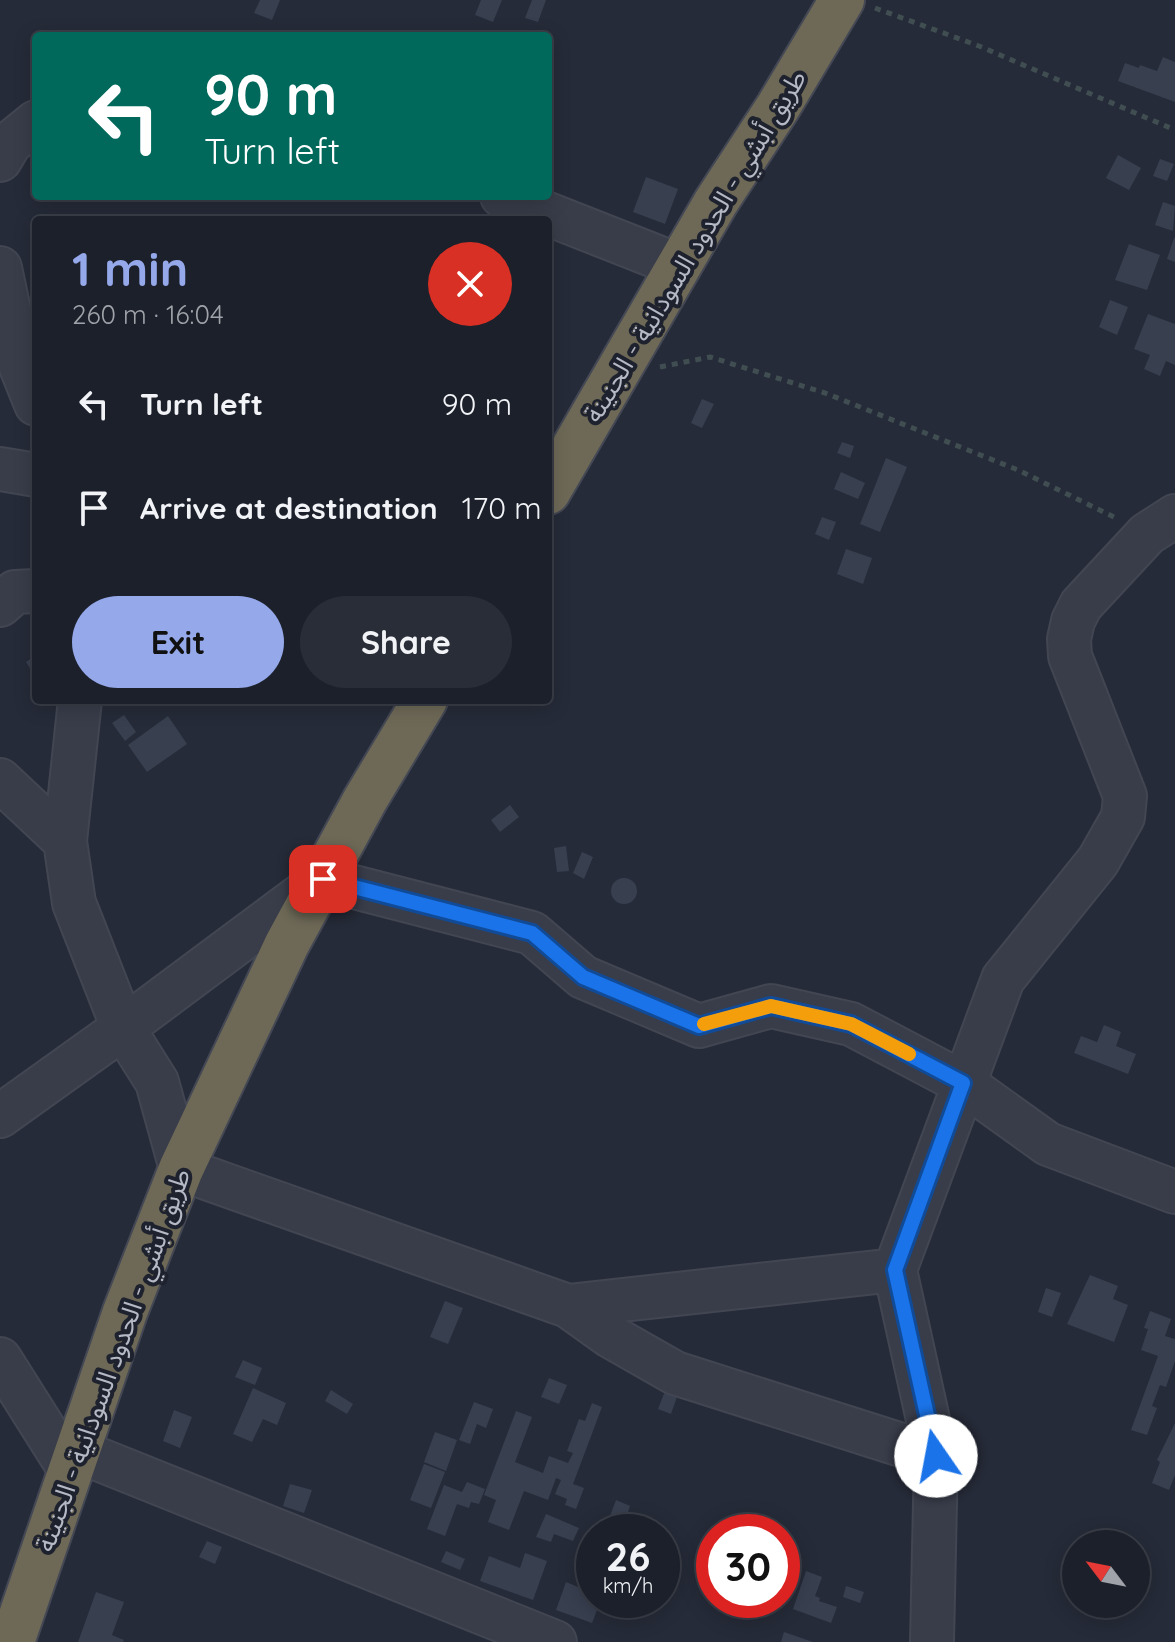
<!DOCTYPE html>
<html lang="en">
<head>
<meta charset="utf-8">
<style>
  body { margin:0; font-family:Quicksand,"Noto Sans Arabic",sans-serif; background:#292d37; color:#f1f3f6; height:100vh; display:flex; flex-direction:column; font-size:30px; white-space:nowrap }
  * { box-sizing:border-box; margin:0 }
  p { font-size:26px; color:#a0a3a9 }
  .icon { flex:none; width:44px; height:44px; fill:none; stroke:currentColor; stroke-width:2; stroke-linecap:round; stroke-linejoin:round }
  .map { position:relative; flex:1; overflow:hidden }
  .details { position:absolute; left:32px; top:216px; width:520px; height:488px; display:flex; flex-direction:column; background:#1c202b; border-radius:8px; box-shadow:0 4px 20px #0003,0 0 0 2px #3a3e47 }
  .details>* { flex:none }
  .banner { position:absolute; left:32px; top:32px; width:520px; height:168px; border-radius:8px; box-shadow:0 4px 20px #0003,0 0 0 2px #3a3e47; background:#00695c; color:#fff; overflow:hidden }
  .needle { width:52px; rotate:302deg }
  .buttons { position:absolute; left:1062px; top:1530px; display:grid; gap:16px }
  .buttons a { display:grid; place-items:center; width:88px; height:88px; border-radius:50%; background:#1c202b; box-shadow:0 4px 20px #0003,0 0 0 2px #3a3e47; font-size:40px }
  .speed { position:absolute; left:576px; top:1514px; display:flex; gap:16px; font-size:40px; font-weight:700; text-align:center }
  .speed>* { display:grid; place-content:center; width:104px; height:104px; border-radius:50%; background:#1c202b; box-shadow:0 4px 20px #0003,0 0 0 2px #3a3e47; line-height:1 }
  .speed small { font-size:20px; font-weight:400 }
  .speed .limit { border:12px solid #d22; background:#fff; color:#111 }
  .pin { position:absolute; display:grid; place-items:center; width:68px; height:68px; color:#fff; margin:-34px; border-radius:16px; box-shadow:0 4px 12px #0006 }
  .me { position:absolute; width:88px; margin:-44px; rotate:348deg; stroke-linejoin:round; filter:drop-shadow(0 0 6px #0008) }
  .turn { display:flex; align-items:center; gap:28px; height:168px; padding:0 40px; font-size:36px }
  .turn .icon { width:104px; height:104px; stroke-width:2.5 }
  .turn b { display:block; font-size:56px; line-height:68px }
  .round { display:grid; place-items:center; flex:none; width:84px; height:84px; border-radius:42px; background:#292d37 }
  .head { display:flex; align-items:center; justify-content:space-between; height:136px; padding:0 40px }
  h1 { font-size:48px; font-weight:700; line-height:60px; color:#94a8ea }
  .cta { display:flex; gap:16px; margin-top:auto; padding:16px 40px }
  .cta a { flex:1; height:92px; border-radius:48px; background:#94a8ea; color:#111; font-size:32px; font-weight:700; line-height:92px; text-align:center }
  .cta a+a { background:#292d37; color:#f1f3f6 }
  ul { padding:0; list-style:none }
  li { display:flex; align-items:center; gap:24px; height:104px; padding:0 40px }
  li div { flex:1 }
  li b { display:block; font-size:30px }
  li em { font-style:normal }
  .map>svg:first-child { display:block }
</style>
</head>
<body>
<div class="map">
<svg width="1175" height="1642" viewBox="0 0 1175 1642">
  <rect width="100%" height="100%" fill="#262b39"/>
  <path fill="#383f4f" d="M260,0H280L272,20L254,13Z
    M481,0H502L493,22L475,15Z
    M532,0H546L538,22L525,18Z
    M1163,57L1175,62V102L1118,81L1125,63L1139,68L1140,65L1157,71Z
    M1118,155L1141,168L1129,190L1106,178Z
    M1160,159L1174,164L1167,181L1153,176Z
    M646,177L678,189L665,224L633,212Z
    M1163,202L1175,206L1173,231L1155,225Z
    M1174,238H1175V262L1167,259Z
    M1129,244L1160,255L1147,290L1115,280Z
    M1110,300L1128,307L1117,335L1099,327Z
    M1148,314L1175,324V365L1166,361L1160,376L1144,369L1150,355L1134,349Z
    M702,399L714,404L702,428L691,423Z
    M842,442L854,446L850,458L837,453Z
    M886,458L907,467L880,532L860,524Z
    M841,472L865,483L858,499L834,489Z
    M822,517L836,522L829,540L815,534Z
    M846,549L872,558L863,584L837,574Z
    M36,655V678L26,662Z
    M124,715L136,732L125,741L112,723Z
    M168,716L187,744L147,772L128,745Z
    M510,805L519,817L500,832L491,820Z
    M566,846L569,871L557,872L554,848Z
    M582,852L593,857L584,879L573,873Z
    M611 891a13 13 0 1 1 26 0a13 13 0 1 1-26 0Z
    M1104,1025L1121,1032L1116,1046L1136,1054L1128,1074L1074,1053L1081,1036L1097,1042Z
    M1090,1275L1118,1286L1113,1299L1128,1305L1114,1342L1067,1324Z
    M1046,1288L1061,1293L1052,1317L1038,1312Z
    M445,1301L463,1308L448,1344L430,1337Z
    M1150,1311L1171,1319L1165,1336L1175,1339V1361L1166,1387L1160,1385L1152,1406L1157,1408L1147,1435L1131,1430L1158,1356L1141,1350L1148,1329L1144,1328Z
    M243,1360L262,1368L255,1385L235,1377Z
    M549,1378L567,1385L559,1404L541,1397Z
    M667,1386L679,1391L671,1414L658,1409Z
    M253,1388L286,1403L277,1425L263,1419L252,1442L233,1434Z
    M331,1390L353,1404L347,1414L325,1401Z
    M474,1402L493,1409L486,1428L477,1424L470,1444L459,1440Z
    M592,1403L602,1407L573,1484L584,1488L576,1509L565,1505L567,1499L555,1494L561,1480L556,1478L548,1500L524,1491L509,1530L488,1522L496,1500L484,1495L516,1411L532,1417L515,1462L543,1473L549,1456L568,1463L573,1453L567,1451L579,1419L585,1421Z
    M174,1410L192,1417L180,1448L163,1441Z
    M1175,1423V1475L1169,1490L1152,1483L1160,1462L1157,1460Z
    M435,1432L457,1440L446,1471L424,1462Z
    M424,1464L445,1472L431,1508L410,1500Z
    M467,1482L485,1489L479,1504L471,1502L469,1508L457,1504L445,1536L427,1529L444,1485L462,1492Z
    M290,1484L312,1490L304,1513L283,1506Z
    M616,1500L630,1506L621,1532H604Z
    M546,1514L579,1528L573,1541L554,1534L551,1542L536,1537Z
    M207,1541L222,1547L215,1564L199,1557Z
    M446,1551L465,1559L460,1570L441,1562Z
    M525,1553L547,1561L533,1600L480,1581L489,1556L520,1568Z
    M806,1571L822,1577L815,1596L820,1598L819,1601L837,1607L831,1623L793,1609Z
    M566,1582L583,1589L586,1583L594,1586V1600H601L592,1623L556,1610Z
    M846,1586L864,1592L860,1603L843,1597Z
    M96,1592L124,1602L112,1635L124,1640L123,1642H78Z
    M784,1632L813,1642H781Z"/>
  <g fill="none" stroke-linecap="round" stroke-linejoin="round">
    <defs>
      <path id="minor" d="M0,160L10,143L36,122
        M502,196L680,266
        M0,268L21,367L36,404
        M0,469L36,475
        M0,605L15,592L36,591
        M80,700L65,841L74,903L123,1028L157,1082L181,1169L568,1306L895,1270
        M0,780L65,841
        M0,1116L123,1028L323,879L532,933L583,977L699,1026L771,1006L851,1024L963,1083L1048,1144L1175,1192
        M568,1306L610,1336L675,1373L936,1456
        M0,1359L70,1470
        M78,1451L555,1642
        M932,1642L936,1456L895,1270L1003,979L1098,861L1123,817L1125,796L1070,656L1069,639L1073,621L1081,605L1147,534L1175,516"/>
      <path id="highway" d="M548,492L716,202L778,107L842,0
        M12,1642L125,1312L181,1169L287,944L365,800L425,700"/>
    </defs>
    <use href="#minor" stroke="#424652" stroke-width="46"/>
    <use href="#highway" stroke="#444854" stroke-width="48"/>
    <path stroke="#404e52" stroke-width="5" stroke-dasharray="6 6" stroke-linecap="butt" d="M875,8L979,46L1175,130
      M660,367L710,357L825,393L1018,470L1118,519"/>
    <use href="#minor" stroke="#393d4a" stroke-width="42"/>
    <use href="#highway" stroke="#6e6957" stroke-width="44"/>
  </g>
  <g fill="none" stroke-linecap="round" stroke-linejoin="round">
    <defs>
      <path id="route" d="M323,879L532,933L583,977L699,1026L771,1006L851,1024L963,1083L895,1270L936,1456"/>
    </defs>
    <use href="#route" stroke="#114b97" stroke-width="20"/>
    <use href="#route" stroke="#1a73e8" stroke-width="14"/>
    <path stroke="#f59e0b" stroke-width="14" d="M704,1024L771,1006L851,1024L909,1054"/>
  </g>
  <g text-anchor="middle" stroke-width="8" stroke-linejoin="round" paint-order="stroke">
    <g font-size="26" fill="#b5b8c5" stroke="#1e222e">
      <text transform="translate(695 246) rotate(-59)" y="9">طريق أبشي - الحدود السودانية - الجنينة</text>
      <text transform="translate(113 1360) rotate(-70)" y="9">طريق أبشي - الحدود السودانية - الجنينة</text>
    </g>
  </g>
</svg>
<div class="buttons">
<a><svg class="needle" viewBox="-14 -14 28 28"><path d="M0-13l5 13h-10z" fill="#e53935"/><path d="M0 13l5-13h-10z" fill="#a0a3a9"/></svg></a>
</div>
<div class="speed"><div>26<small>km/h</small></div><div class="limit">30</div></div>
<div class="pin" style="left:323px;top:879px;background:#d93025"><svg class="icon" aria-label="arrive" viewBox="0 0 24 24"><path d="M6 21V4h12l-3 4 3 4H6"/></svg></div>
<svg class="me" style="left:936px;top:1456px" viewBox="-20 -20 40 40"><circle r="19" fill="#fff"/><path d="M0-13L10 11 0 6-10 11z" fill="#1a73e8"/></svg>
<div class="banner">
<div class="turn"><svg class="icon" aria-label="left" viewBox="0 0 24 24"><path d="M17 20v-9H6M10 6l-5 5 5 5"/></svg><div><b>90 m</b>Turn left</div></div>
</div>
<section class="details">
<div class="head"><div><h1>1 min</h1><p>260 m · 16:04</p></div><a class="round" style="background:#d93025;color:#fff"><svg class="icon" aria-label="close" viewBox="0 0 24 24"><path d="M6 6l12 12M18 6L6 18"/></svg></a></div>
<ul>
<li><svg class="icon" aria-label="left" viewBox="0 0 24 24"><path d="M17 20v-9H6M10 6l-5 5 5 5"/></svg><div><b>Turn left</b></div><em>90 m</em></li>
<li><svg class="icon" aria-label="arrive" viewBox="0 0 24 24"><path d="M6 21V4h12l-3 4 3 4H6"/></svg><div><b>Arrive at destination</b></div><em>170 m</em></li>
</ul>
<div class="cta"><a>Exit</a><a>Share</a></div>
</section>
</div>
</body>
</html>
